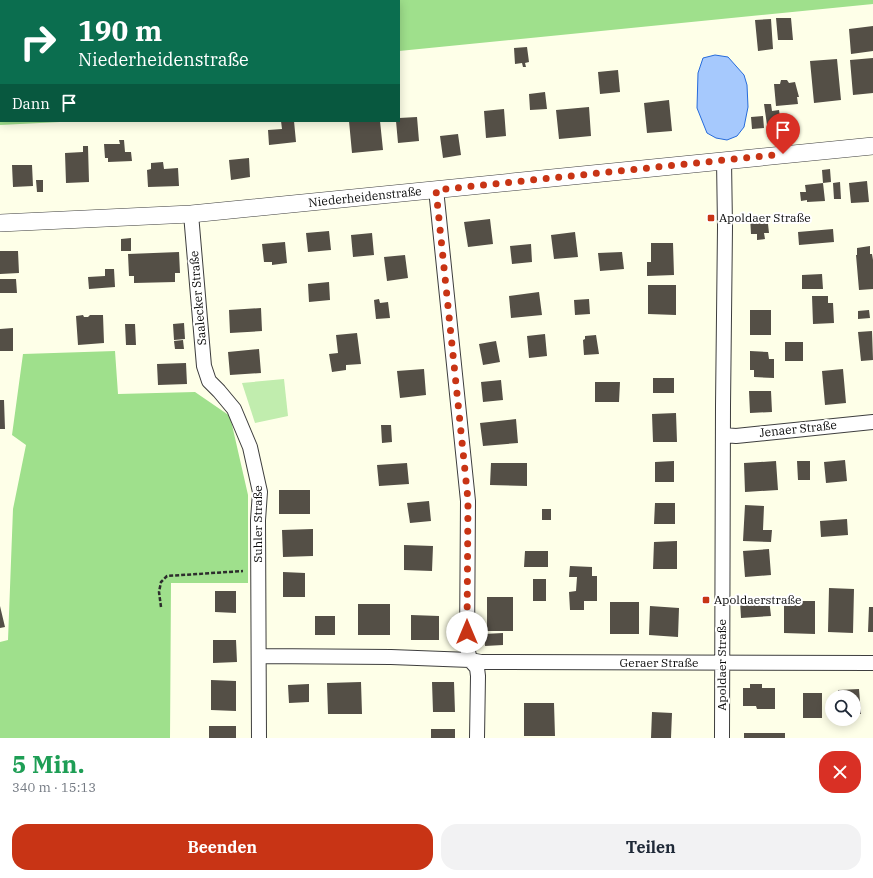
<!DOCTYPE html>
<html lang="de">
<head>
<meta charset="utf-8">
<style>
  body { margin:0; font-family:"IBM Plex Serif",serif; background:#f2f2f3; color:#1f2937; height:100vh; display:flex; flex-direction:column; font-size:15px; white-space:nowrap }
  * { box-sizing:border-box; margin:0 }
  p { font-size:13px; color:#747a83 }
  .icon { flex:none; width:22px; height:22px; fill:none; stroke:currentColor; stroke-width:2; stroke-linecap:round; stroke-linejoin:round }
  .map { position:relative; height:738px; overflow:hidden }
  .panel { display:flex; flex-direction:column; background:#fff; flex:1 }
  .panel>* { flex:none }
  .guide { position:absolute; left:0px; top:0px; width:400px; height:122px; box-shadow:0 2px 10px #0003; background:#0b6e4f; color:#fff; overflow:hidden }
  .tools { position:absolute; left:825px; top:690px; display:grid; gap:8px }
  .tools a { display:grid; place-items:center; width:36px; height:36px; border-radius:50%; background:#fff; box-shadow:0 2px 10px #0003; font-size:20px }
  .pin { position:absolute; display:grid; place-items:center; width:34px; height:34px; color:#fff; margin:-41px -17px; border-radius:50% 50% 50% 0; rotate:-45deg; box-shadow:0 0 4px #0007 }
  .pin .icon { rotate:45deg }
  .me { position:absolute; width:44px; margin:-22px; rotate:0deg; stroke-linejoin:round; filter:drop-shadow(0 0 3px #0008) }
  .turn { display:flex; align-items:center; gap:14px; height:84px; padding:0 12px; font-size:18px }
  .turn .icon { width:52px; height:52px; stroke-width:2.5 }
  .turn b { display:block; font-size:28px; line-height:34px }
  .then { display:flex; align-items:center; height:38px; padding:0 12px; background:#0003; gap:8px; font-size:15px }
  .round { display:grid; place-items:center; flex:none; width:42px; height:42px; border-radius:16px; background:#f2f2f3 }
  .headline { display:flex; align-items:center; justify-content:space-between; height:68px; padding:0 12px }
  h1 { font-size:24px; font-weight:800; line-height:30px; color:#1e9e55 }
  .primary-button { display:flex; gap:8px; margin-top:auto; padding:8px 12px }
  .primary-button a { flex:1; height:46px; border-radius:16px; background:#c83415; color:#fff; font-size:16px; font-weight:800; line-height:46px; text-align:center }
  .primary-button a+a { background:#f2f2f3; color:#1f2937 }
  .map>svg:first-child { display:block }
</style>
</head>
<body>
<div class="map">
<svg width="873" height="738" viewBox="0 0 873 738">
  <rect width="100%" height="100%" fill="#feffe8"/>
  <path fill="#c1edae" d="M284,379L288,416L255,423L242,383Z"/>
  <path fill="#9fe08c" d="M251,0H873V4L399,51V1H250Z
    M0,102L1,121H80L0,125Z
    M115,351L118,394L195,392L230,416L248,495V583H171L170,738H0V642L8,640L13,509L26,445L12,435L23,354Z"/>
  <path fill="#d7f3c1" d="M0,0H251L1,1V102Z"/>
  <path fill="#a6c9fd" stroke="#266bdb" d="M715,55L728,57L744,75L747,85L748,107L744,127L737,136L727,140L716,138L707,133L697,108L698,73L703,58Z"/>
  <path fill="#544f46" d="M776,18H791L793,40H778Z
    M771,19L773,49L758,51L755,20Z
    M873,26V51L851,54L849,29Z
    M527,47L529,62L525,63L526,67H523L522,63L515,64L514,48Z
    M873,58V93L853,95L850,60Z
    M837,59L841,100L814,103L810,61Z
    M618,70L620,92L600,94L598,72Z
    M781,80H787L789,83L795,82L799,97H797L798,104L776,106L774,84H780Z
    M545,92L547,109L530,110L529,94Z
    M669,100L672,131L647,133L644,103Z
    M764,104H771L772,111L779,110L781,124L767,125Z
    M589,107L591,136L559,139L556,110Z
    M504,109L506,136L486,138L484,111Z
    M763,116L764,128L752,129L751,117Z
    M417,117L419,141L398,143L396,121H399V118Z
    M281,121H294L296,142L269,145L268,130L282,129Z
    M349,121H380L383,150L352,153Z
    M458,134L461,155L443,158L440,136Z
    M119,140H124L125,152H131L132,161L108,162V158H105L104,144H120Z
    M83,146H88L89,182L66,183L65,153L83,152Z
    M249,158L250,177L231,180L229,160Z
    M163,162L164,169L178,168L179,186L148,187L147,170L151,169V163Z
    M12,165H32L33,186L13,187Z
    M830,169L831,182L823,183L825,201L807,202V200L801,201L800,192H806L805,185L823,183L822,170Z
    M36,180H43V192H37Z
    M867,181L869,202L851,203L849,183Z
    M840,182L841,199H834L833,183Z
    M767,215L769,233H764L765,239L757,240V234H751L750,216Z
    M490,219L493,244L468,247L464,222Z
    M833,229L834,242L799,245L798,232Z
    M329,231L331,250L308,252L306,233Z
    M575,232L578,257L554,259L551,235Z
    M372,233L374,255L353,257L351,235Z
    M131,238V251H121V239Z
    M285,242L287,263L272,265V262H264L262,244Z
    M651,243H673L674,275L647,276V262H651Z
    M531,244L532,262L512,264L510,246Z
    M870,246V254H872L873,260V289L859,290L856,255H857V248Z
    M0,251H18L19,273L0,274Z
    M179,252L180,273H175V282L134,283V276H129L128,254Z
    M622,252L624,269L600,271L598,253Z
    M405,255L408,278L387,281L384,257Z
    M105,269H114L115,287L89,289L88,277L105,276Z
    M822,274L823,289H802V275Z
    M0,279H16L17,293H0Z
    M329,282L330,300L309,302L308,284Z
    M648,285H676V315L648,314Z
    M539,292L542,315L511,318L509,296Z
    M812,296H828V303H833L834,323L813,324Z
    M379,299L380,303L388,302L390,318L376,319L374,300Z
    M589,299L590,314L575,315L574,300Z
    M261,308L262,331L230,333L229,310Z
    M750,310H771V335H750Z
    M869,310L870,318L858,319V311Z
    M83,315L84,317H88L90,315H103L104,343L78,345L76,316Z
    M184,323L185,339L174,340L173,324Z
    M125,324H135L136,345H126Z
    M13,328V351H0V329Z
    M872,331L873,360L861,361L858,332Z
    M357,333L361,364L346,365V370L332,372L329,354L338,353L336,335Z
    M545,334L547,356L529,358L527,336Z
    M596,335L599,354L584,355L583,340L585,339V336Z
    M183,340L184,349H175L174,341Z
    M496,341L500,362L483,365L479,344Z
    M785,342H803V361H785Z
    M259,349L261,373L230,375L228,352Z
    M750,351L768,352L769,359H774V378L754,377V370H750Z
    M186,363L187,384L158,385L157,364Z
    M424,369L426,395L400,398L397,371Z
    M843,369L846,403L825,405L822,371Z
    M653,378H674V393H653Z
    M501,380L503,400L483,402L481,382Z
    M595,382H620L619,402H595Z
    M749,391H771L772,412L750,413Z
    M0,400H4L5,429H0Z
    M676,413L677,442H653L652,414Z
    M516,419L518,443L483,446L480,423Z
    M381,425H391L392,442L382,443Z
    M845,460L847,481L826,483L824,462Z
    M674,461V482H655V462Z
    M776,461L778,490L745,492L744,463Z
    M797,461H810V480H798Z
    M407,463L409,484L379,486L377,465Z
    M491,463H527V486L490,485Z
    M279,490H310V514H279Z
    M429,501L431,521L410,523L407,503Z
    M655,503H675V524H654Z
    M745,505L764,506L763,530H772L771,542L743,541Z
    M542,509H551V520H542Z
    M847,519L848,535L821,537L820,521Z
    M313,529V556L283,557L282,530Z
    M677,541V569H653L654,542Z
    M404,545L433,546L432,571L404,570Z
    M769,549L771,575L745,577L743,551Z
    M525,551H548V567H524Z
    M570,566L592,567V576H597V601H584V610H570L569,592L576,591L577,577H569Z
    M283,572L305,573V597H283Z
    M533,579H546V601H533Z
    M829,588L854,589L853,633L828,632Z
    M215,591H236V613L215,612Z
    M487,597H513V631H487Z
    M769,599L771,616L741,618L740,601Z
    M784,601H815V634L784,633Z
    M610,602H639V634H610Z
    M358,604H390V635H358Z
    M0,606L5,627L0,628Z
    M650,606L679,608L678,637L649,635Z
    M869,607H873V632H868Z
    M411,615L439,616V640H411Z
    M315,616H335V635H315Z
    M503,633V645L485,646L484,634Z
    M213,640H236L237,662L213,663Z
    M211,680L236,681V711L211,710Z
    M361,682L362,714H328L327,683Z
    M432,682H454L455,712H433Z
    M309,684V702L289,703L288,685Z
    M750,684H762V688H775V709H757L756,706H743V688H750Z
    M859,689L861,714H854V697H838V690Z
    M803,693H822V718H803Z
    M524,703H554L555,736H524Z
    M652,712L672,713L671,738H651Z
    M209,726H236V738H209Z
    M431,729H455V738H431Z
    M744,733H785V738H744Z"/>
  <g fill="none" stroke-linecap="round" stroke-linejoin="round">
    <defs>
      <path id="minor" d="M436,189L468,501L467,647L470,660L477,668L478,676L477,738
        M191,214L204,366L209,381L219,391L234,409L250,447L260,492L258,520L259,738
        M723,435L736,436L873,422
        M259,656L391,657L470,660L481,662L873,663
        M722,738L723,406L725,227L724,160"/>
      <path id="tertiary" d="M0,223L191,214L873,146"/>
    </defs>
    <use href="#minor" stroke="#3e3e3e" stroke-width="16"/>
    <use href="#tertiary" stroke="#3e3e3e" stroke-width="18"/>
    <path stroke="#2d2d2d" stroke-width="2.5" stroke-dasharray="4 2" stroke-linecap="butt" d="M231,1L233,0
      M0,90H1
      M161,607L159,592L161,582L167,576L243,571"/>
    <use href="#minor" stroke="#fff" stroke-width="14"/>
    <use href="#tertiary" stroke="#fff" stroke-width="17"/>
  </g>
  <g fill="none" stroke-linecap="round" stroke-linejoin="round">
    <path stroke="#c83415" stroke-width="7" stroke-dasharray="0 12.6" d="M467,632L468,500L436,190L783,154"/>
  </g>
  <g fill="#c83415" stroke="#fff" stroke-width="1.5">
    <rect x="707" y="214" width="8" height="8" rx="2"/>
    <rect x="702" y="596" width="8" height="8" rx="2"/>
  </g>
  <g text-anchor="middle" stroke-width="4" stroke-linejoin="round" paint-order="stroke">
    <g font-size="12" fill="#0b0b0b" stroke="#fff">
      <text transform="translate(365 197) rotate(-6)" y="4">Niederheidenstraße</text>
      <text transform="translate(198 298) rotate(-95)" y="4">Saalecker Straße</text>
      <text transform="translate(798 429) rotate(-6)" y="4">Jenaer Straße</text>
      <text transform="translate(258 524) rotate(-90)" y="4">Suhler Straße</text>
      <text x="659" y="667">Geraer Straße</text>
      <text transform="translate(722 665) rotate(-90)" y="4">Apoldaer Straße</text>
    </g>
    <g font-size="12" fill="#0b0b0b" stroke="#fff" text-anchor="start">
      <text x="719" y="222">Apoldaer Straße</text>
      <text x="714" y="604">Apoldaerstraße</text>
    </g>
  </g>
</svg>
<div class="tools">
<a><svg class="icon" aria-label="search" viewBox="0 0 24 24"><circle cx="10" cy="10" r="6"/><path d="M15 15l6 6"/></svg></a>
</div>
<div class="pin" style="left:783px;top:154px;background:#d93025"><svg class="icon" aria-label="arrive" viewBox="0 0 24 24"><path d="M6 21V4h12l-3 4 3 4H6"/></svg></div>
<svg class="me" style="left:467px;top:632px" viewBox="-20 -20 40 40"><circle r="19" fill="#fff"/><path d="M0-13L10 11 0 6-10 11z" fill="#c83415"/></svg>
<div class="guide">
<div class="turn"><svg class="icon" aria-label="right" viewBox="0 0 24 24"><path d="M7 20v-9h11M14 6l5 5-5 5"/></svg><div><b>190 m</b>Niederheidenstraße</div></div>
<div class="then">Dann<svg class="icon" aria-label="arrive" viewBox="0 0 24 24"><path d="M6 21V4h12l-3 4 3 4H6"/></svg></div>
</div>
</div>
<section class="panel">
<div class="headline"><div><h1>5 Min.</h1><p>340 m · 15:13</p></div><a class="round" style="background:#d93025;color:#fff"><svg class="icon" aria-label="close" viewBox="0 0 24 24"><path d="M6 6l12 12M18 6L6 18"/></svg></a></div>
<div class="primary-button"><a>Beenden</a><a>Teilen</a></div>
</section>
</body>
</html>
